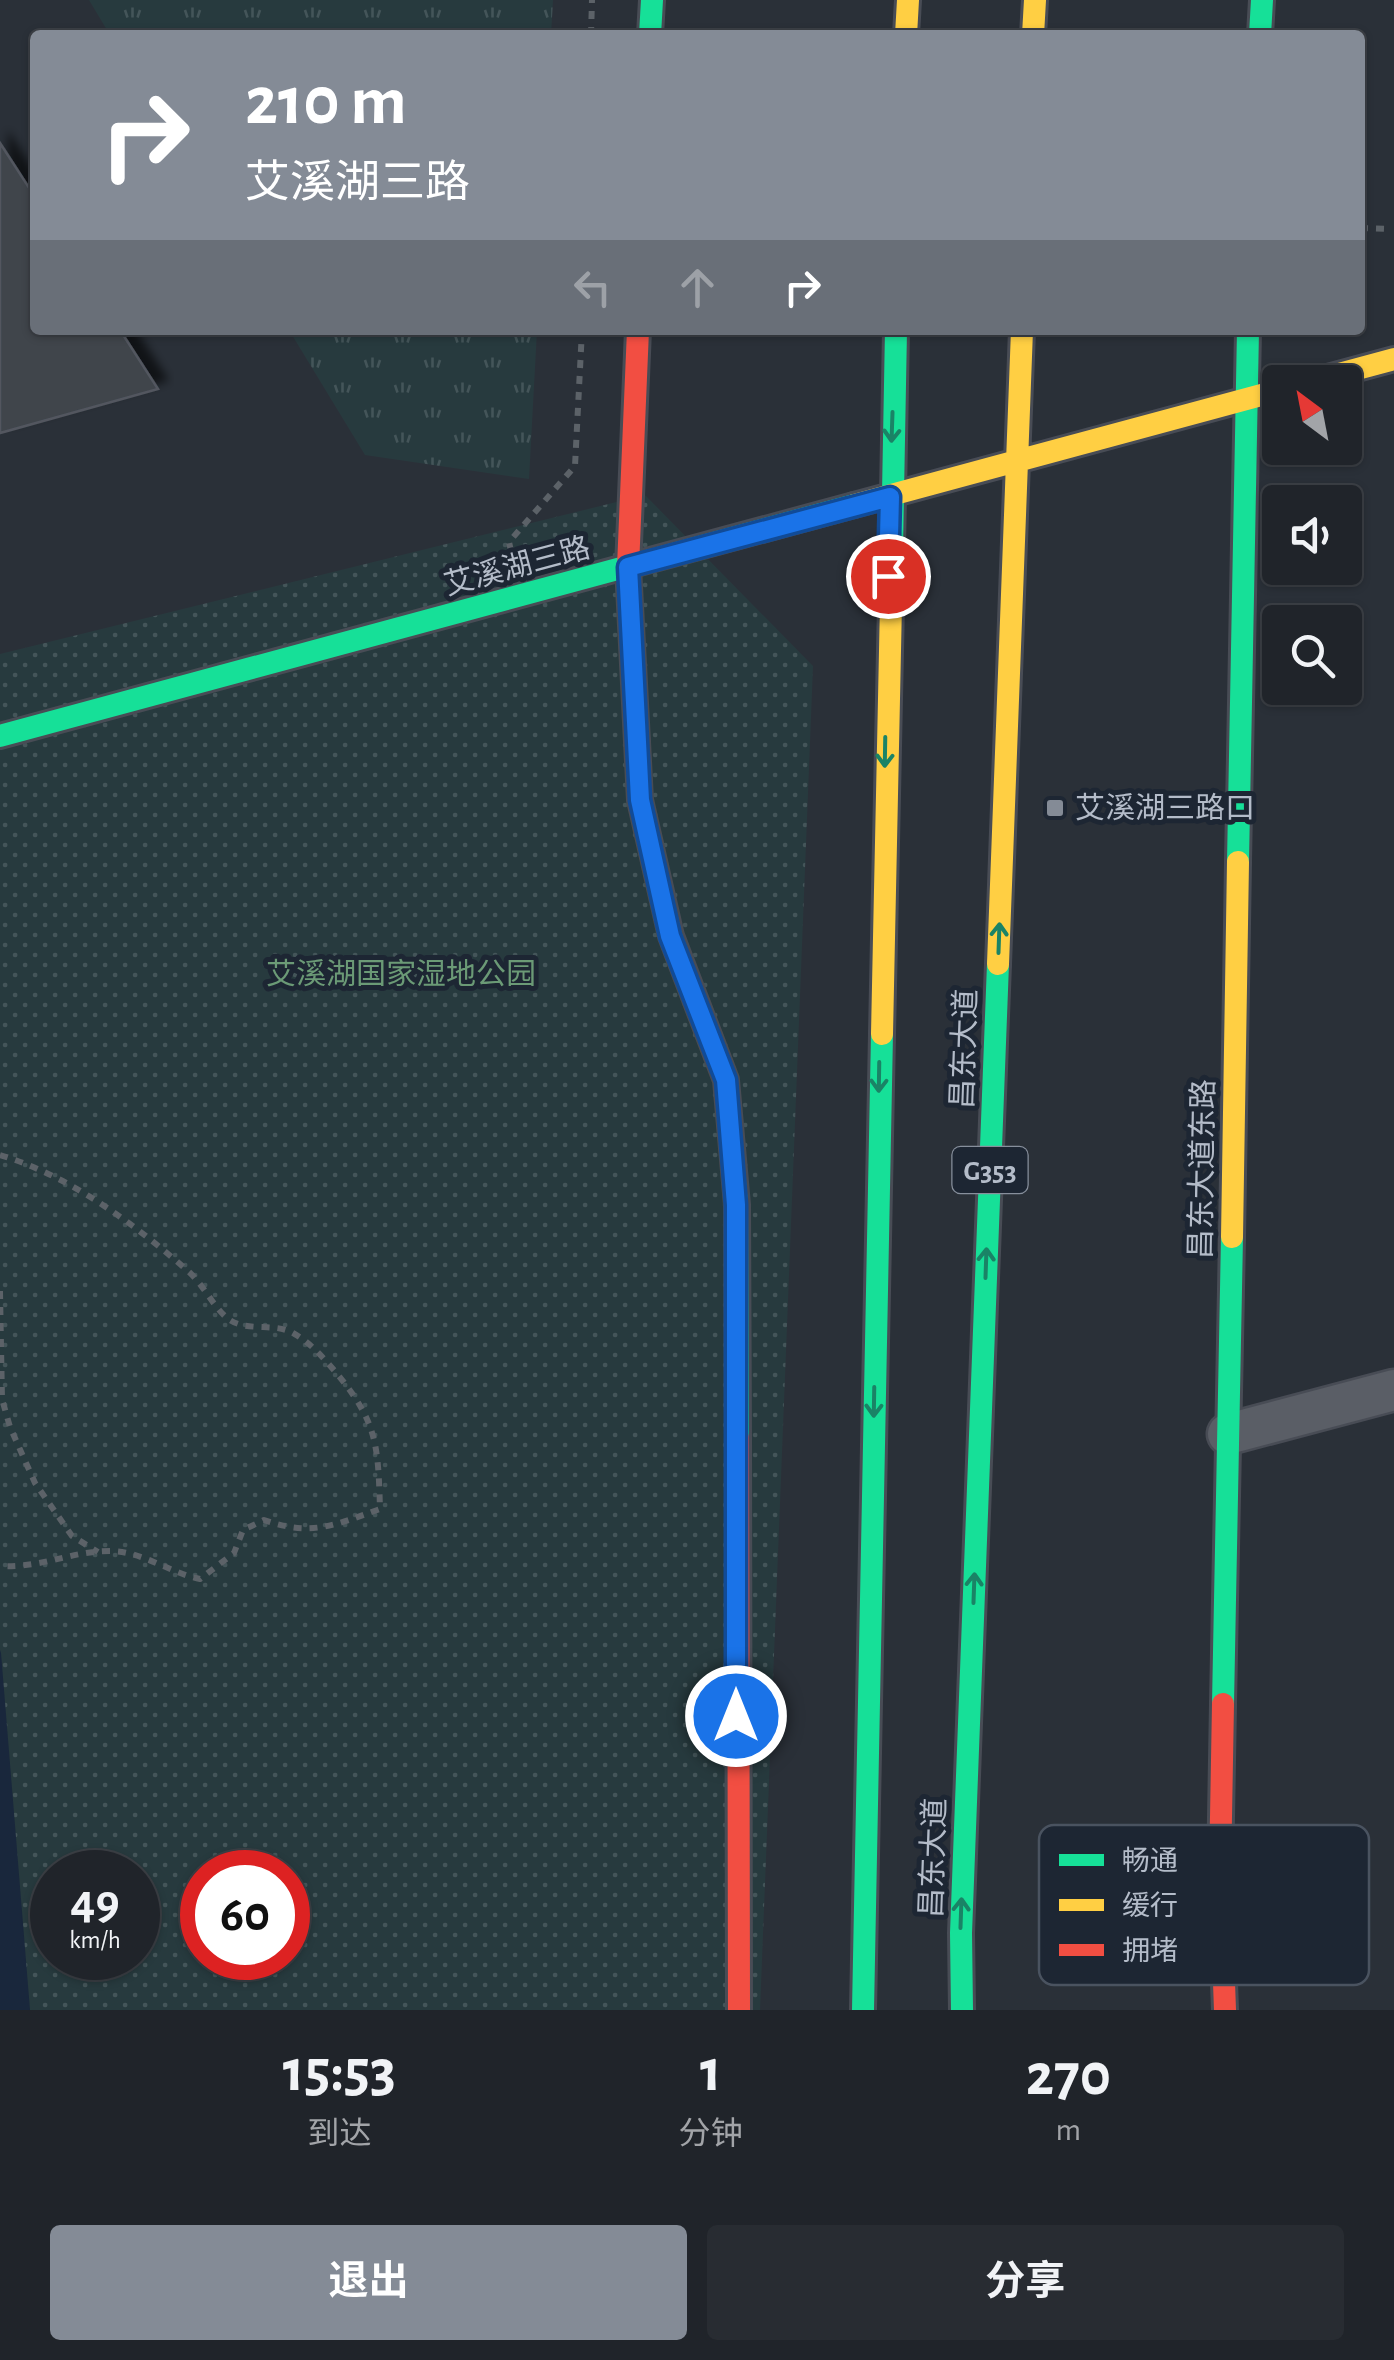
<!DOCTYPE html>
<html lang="zh">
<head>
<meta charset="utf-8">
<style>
  body { margin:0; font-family:"Alegreya Sans","Noto Sans SC",sans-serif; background:#282c32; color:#f1f3f6; height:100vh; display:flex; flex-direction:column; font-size:38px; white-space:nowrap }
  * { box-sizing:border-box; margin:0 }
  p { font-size:32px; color:#a2a4a8 }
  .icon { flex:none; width:55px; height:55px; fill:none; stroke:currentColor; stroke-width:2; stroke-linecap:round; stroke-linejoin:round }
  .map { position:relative; height:2010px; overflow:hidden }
  .details { display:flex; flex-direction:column; background:#20242a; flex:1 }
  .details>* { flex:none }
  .banner { position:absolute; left:30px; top:30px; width:1335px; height:305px; border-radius:10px; box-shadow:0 2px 8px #0004,0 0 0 2px #3d4147; background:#848b96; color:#fff; overflow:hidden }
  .needle { width:65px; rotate:328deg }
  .fabs { position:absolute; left:1262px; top:365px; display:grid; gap:20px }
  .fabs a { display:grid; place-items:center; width:100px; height:100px; border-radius:10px; background:#20242a; box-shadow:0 2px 8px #0004,0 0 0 2px #3d4147; font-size:50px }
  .speed { position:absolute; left:30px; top:1850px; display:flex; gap:20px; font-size:50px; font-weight:700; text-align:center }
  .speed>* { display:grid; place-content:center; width:130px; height:130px; border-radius:50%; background:#20242a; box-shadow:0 2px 8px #0004,0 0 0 2px #3d4147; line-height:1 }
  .speed small { font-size:25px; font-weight:400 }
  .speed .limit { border:15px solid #d22; background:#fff; color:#111 }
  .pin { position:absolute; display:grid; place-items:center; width:85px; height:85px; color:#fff; margin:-42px; border:5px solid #fff; border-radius:50%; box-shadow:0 2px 10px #0007 }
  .me { position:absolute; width:110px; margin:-55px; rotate:0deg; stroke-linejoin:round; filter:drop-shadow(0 0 8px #0008) }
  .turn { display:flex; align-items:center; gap:35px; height:210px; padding:0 50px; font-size:45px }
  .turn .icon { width:130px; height:130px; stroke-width:2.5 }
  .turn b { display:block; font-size:70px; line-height:85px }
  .lanes { display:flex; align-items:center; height:95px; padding:0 50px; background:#0003; justify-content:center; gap:50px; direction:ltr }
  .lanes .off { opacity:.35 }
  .eta { display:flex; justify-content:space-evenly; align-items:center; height:170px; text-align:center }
  .eta b { font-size:60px; font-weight:700; line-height:70px }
  .button { display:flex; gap:20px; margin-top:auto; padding:20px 50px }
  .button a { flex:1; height:115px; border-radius:10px; background:#848b96; color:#fff; font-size:40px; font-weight:700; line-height:115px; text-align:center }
  .button a+a { background:#282c32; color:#f1f3f6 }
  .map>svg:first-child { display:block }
</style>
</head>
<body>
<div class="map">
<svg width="1394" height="2010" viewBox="0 0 1394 2010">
  <defs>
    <pattern id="grass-tufts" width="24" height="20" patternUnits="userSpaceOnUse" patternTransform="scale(2.5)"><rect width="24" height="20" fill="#273a3e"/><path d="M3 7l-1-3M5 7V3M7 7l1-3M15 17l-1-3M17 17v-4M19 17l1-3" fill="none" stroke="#445559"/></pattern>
    <pattern id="park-dots" width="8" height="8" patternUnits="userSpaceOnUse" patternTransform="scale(2.5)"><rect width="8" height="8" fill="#273a3e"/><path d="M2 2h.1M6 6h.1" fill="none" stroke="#445559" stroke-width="1.8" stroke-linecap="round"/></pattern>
    <filter id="shadow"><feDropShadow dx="9" dy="-9" stdDeviation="5" flood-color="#0009"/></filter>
  </defs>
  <rect width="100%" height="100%" fill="#2a3038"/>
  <path fill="url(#grass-tufts)" d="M89,0H553L551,35H110Z
    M289,330H537L529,479L365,455Z"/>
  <path fill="url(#park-dots)" fill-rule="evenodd" d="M645,495L813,666L760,2010H0V654ZM52,1872H138V1958H52ZM202,1872H288V1958H202Z"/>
  <path fill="#19273c" d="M0,1650L1,1653L30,2010H0Z"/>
  <path fill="#3f444c" stroke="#52575f" stroke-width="2.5" filter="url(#shadow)" d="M0,143L35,197V330H120L158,389L0,433Z"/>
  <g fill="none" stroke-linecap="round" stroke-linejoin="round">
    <defs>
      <path id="street" d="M1228,1434L1394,1390"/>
      <path id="fast" d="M650,35L652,0
        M1260,35L1262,0
        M891,603L896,330
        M0,736L854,505
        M637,742L640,800L671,936L726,1080L737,1205L738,1438
        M1238,862L1248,330
        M1223,1704L1232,1237
        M863,2010L882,1034
        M962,2010L961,1933L998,964"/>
      <path id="slow" d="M906,35L908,0
        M1033,35L1035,0
        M1309,382L1394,359
        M854,505L1280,390
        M998,964L1022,330
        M882,1034L891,603
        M1232,1237L1238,862"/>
      <path id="jam" d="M637,742L628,567L638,330
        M738,1438L739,2010
        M1223,1704L1220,1873L1225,2010"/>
    </defs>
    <use href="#street" stroke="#484c55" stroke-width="45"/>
    <use href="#fast" stroke="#484c55" stroke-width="28"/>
    <use href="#slow" stroke="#484c55" stroke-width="28"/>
    <use href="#jam" stroke="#484c55" stroke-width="28"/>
    <path stroke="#5c6268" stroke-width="6" stroke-dasharray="8 8" stroke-linecap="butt" d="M591,35L592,0
      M1360,228L1391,229
      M511,551L509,542L575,466L582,330
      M0,1155C70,1176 133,1223 188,1271C203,1284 212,1305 227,1318C246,1333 274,1322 293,1333C308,1341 322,1356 333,1369C377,1421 378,1442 380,1509C334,1525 312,1537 264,1520L243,1530L234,1553L200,1579C170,1573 142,1551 110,1551C71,1551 43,1568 0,1566
      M0,1291L2,1399L10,1427L35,1483L72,1536L98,1552"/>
    <use href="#street" stroke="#5a5e66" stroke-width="40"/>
    <use href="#fast" stroke="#16e098" stroke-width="22"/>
    <use href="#slow" stroke="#ffcf43" stroke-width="22"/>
    <use href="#jam" stroke="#f24e42" stroke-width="22"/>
  </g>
  <defs><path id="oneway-shaft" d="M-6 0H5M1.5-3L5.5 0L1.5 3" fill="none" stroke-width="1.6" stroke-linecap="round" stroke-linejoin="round" transform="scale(2.5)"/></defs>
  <g stroke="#1a8366">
    <use href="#oneway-shaft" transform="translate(892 427) rotate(92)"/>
    <use href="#oneway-shaft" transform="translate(885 752) rotate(91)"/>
    <use href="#oneway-shaft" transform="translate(999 938) rotate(-88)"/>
    <use href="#oneway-shaft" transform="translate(879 1077) rotate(91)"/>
    <use href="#oneway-shaft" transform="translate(986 1263) rotate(-88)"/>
    <use href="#oneway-shaft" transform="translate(874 1402) rotate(91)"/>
    <use href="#oneway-shaft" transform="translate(974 1588) rotate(-88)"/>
    <use href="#oneway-shaft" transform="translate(961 1913) rotate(-88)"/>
  </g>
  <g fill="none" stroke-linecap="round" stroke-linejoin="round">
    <defs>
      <path id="route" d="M736,1716V1205L726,1080L670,936L640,800L628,567L890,497L888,576"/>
    </defs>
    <use href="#route" stroke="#114b97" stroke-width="25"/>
    <use href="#route" stroke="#1a73e8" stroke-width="18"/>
  </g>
  <rect fill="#848b96" stroke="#1d2633" stroke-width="4" x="1045" y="798" width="20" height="20" rx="5"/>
  <g text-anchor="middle" stroke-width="10" stroke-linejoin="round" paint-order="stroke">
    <rect fill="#1d2633" stroke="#878f9c" stroke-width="2.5" x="952.5" y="1147" width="75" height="46" rx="8"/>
    <g font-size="28" font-weight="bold" fill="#b4bcc9">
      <text x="990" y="1180">G353</text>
    </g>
    <g font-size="30" fill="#b4bcc9" stroke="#1d2633">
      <text transform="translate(517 566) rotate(-15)" y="10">艾溪湖三路</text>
      <text transform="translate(964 1049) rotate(-88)" y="10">昌东大道</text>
      <text transform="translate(1202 1169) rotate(-89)" y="10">昌东大道东路</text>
      <text transform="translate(933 1858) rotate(-88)" y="10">昌东大道</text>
    </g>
    <g font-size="30" fill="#b4bcc9" stroke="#1d2633" text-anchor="start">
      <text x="1075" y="818">艾溪湖三路口</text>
    </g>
    <g font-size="30" fill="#6b9a76" stroke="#1d2633">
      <text x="401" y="984">艾溪湖国家湿地公园</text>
    </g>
  </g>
  <rect x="1039" y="1825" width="330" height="160" rx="15" fill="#1d2633" stroke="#4a5360" stroke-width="2.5"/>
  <rect x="1059" y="1854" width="45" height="12" fill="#16e098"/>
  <rect x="1059" y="1899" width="45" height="12" fill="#ffcf43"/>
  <rect x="1059" y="1944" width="45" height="12" fill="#f24e42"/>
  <g font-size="28" fill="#b4bcc9">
    <text x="1122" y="1870">畅通</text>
    <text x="1122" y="1915">缓行</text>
    <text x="1122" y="1960">拥堵</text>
  </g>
</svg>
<div class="fabs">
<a><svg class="needle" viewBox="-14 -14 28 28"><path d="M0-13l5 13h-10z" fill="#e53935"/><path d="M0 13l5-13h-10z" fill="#a2a4a8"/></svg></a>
<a><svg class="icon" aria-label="sound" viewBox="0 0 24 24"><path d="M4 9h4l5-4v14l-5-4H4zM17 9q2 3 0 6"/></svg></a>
<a><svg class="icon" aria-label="search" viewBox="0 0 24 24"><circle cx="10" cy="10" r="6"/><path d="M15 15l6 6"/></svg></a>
</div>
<div class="speed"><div>49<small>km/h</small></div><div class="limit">60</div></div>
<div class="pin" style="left:888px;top:576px;background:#d93025"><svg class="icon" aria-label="arrive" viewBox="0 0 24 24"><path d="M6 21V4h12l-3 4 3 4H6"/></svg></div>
<svg class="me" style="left:736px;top:1716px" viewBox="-20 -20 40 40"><circle r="17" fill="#1a73e8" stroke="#fff" stroke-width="3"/><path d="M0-11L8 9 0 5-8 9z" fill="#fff"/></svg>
<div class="banner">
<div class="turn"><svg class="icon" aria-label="right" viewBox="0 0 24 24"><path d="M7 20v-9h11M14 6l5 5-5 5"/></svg><div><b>210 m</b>艾溪湖三路</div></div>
<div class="lanes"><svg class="icon off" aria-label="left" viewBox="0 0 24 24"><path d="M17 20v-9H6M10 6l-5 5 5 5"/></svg><svg class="icon off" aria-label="ahead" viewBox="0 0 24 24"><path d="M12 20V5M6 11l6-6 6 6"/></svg><svg class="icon" aria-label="right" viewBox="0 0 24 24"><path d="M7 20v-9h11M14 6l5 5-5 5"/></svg></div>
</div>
</div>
<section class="details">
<div class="eta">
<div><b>15:53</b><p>到达</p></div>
<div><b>1</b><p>分钟</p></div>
<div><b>270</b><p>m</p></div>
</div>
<div class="button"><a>退出</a><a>分享</a></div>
</section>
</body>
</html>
